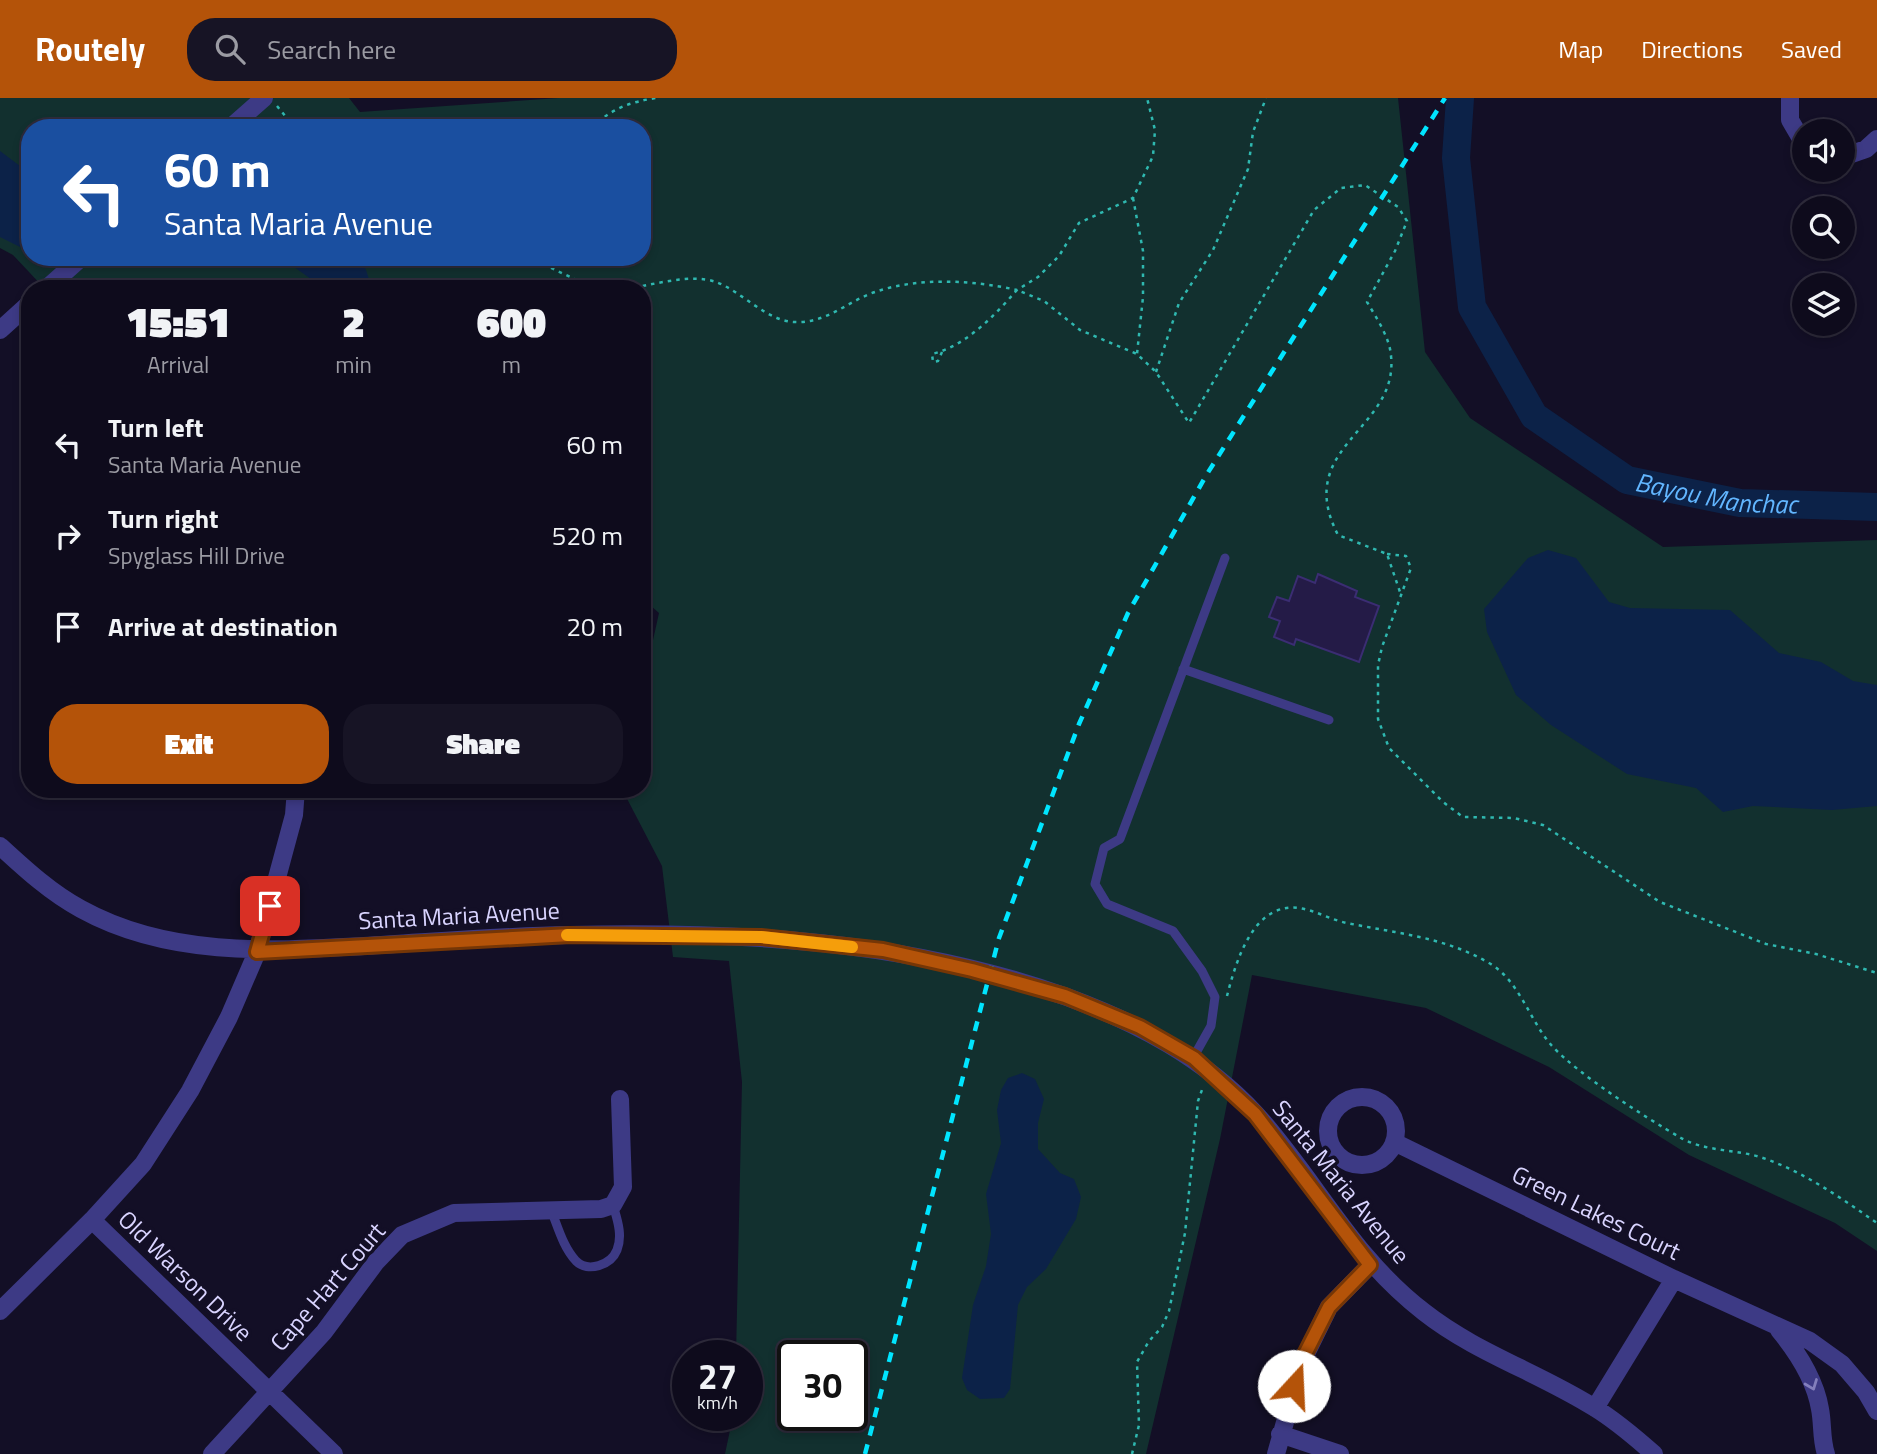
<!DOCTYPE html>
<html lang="en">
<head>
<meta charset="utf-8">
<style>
  body { margin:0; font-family:"Titillium Web",sans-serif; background:#171425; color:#f1f3f6; height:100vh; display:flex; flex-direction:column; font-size:26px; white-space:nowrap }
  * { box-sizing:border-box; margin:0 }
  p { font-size:23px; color:#9b9ba3 }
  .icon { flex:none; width:38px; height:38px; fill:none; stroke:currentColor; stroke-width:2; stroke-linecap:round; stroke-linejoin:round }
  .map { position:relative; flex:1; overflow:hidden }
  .sheet { position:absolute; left:21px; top:182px; width:630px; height:518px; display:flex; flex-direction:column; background:#0e0b1c; border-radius:28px; box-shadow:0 4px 10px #0003,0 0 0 2px #2e2b3b }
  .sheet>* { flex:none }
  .guide { position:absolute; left:21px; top:21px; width:630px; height:147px; border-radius:28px; box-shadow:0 4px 10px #0003,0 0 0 2px #2e2b3b; background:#1a4fa0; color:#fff; overflow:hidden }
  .fabs { position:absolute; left:1792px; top:21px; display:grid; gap:14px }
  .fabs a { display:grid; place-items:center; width:63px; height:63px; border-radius:50%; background:#0e0b1c; box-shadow:0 4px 10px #0003,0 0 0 2px #2e2b3b; font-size:35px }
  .speed { position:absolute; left:672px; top:1242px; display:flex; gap:14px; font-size:35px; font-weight:700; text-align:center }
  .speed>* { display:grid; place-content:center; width:91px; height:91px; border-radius:50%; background:#0e0b1c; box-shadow:0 4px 10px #0003,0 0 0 2px #2e2b3b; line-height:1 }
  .speed small { font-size:18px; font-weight:400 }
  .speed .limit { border:4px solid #111; border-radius:10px; background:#fff; color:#111 }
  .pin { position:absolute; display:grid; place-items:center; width:60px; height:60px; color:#fff; margin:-30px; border-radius:14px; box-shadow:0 4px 10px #0006 }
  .me { position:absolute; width:77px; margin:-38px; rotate:20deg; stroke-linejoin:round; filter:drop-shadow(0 0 5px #0008) }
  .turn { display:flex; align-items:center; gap:24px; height:147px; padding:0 28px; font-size:32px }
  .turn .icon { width:91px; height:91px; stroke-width:2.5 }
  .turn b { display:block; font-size:49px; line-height:60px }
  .eta { display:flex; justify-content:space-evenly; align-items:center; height:119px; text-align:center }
  .eta b { font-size:42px; font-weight:800; line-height:49px }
  .cta { display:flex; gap:14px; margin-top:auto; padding:14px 28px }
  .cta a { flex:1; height:80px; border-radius:28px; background:#b45309; color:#fff; font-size:28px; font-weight:800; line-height:80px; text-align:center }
  .cta a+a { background:#171425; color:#f1f3f6 }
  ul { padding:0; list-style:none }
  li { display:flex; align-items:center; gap:21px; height:91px; padding:0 28px }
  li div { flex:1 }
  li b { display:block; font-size:26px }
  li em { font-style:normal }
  header { display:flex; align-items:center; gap:42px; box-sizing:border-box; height:98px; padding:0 35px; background:#b45309; color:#fff }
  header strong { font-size:33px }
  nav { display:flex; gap:38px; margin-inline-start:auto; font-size:24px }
  .search { width:490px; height:63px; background:#171425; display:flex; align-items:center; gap:18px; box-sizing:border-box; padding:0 24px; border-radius:28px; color:#9b9ba3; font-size:26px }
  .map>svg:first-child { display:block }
</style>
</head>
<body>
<header>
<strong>Routely</strong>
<div class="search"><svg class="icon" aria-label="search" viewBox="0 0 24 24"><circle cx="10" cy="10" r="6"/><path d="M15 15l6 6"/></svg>Search here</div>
<nav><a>Map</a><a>Directions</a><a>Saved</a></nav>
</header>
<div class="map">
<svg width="1877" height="1356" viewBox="0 0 1877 1356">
  <rect width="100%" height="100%" fill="#130f26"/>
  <path fill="#12302f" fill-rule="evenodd" d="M0,0H349L360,14L559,0H1398L1425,254L1470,320L1663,449L1877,442V1153L1835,1125L1689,1057L1549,969L1426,910L1252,877L1220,1041L1146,1356H725L733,1318H747V1258H736L742,984L729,863L673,859L662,768L622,691H642V592L659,515L642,500V191H45L13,157L0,150ZM30,30H642V159H30ZM793,1258H852V1318H793Z"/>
  <path fill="#0c2248" d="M0,53L24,71H30V140L20,149L0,139Z
    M280,159H353L364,166L372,190L325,191Z
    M1548,452L1576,460L1609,504L1630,510L1730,512L1779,555L1821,564L1853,583L1877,587V708L1832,712L1753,708L1723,714L1696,690L1627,676L1551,627L1516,597L1487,534L1484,511L1528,460Z
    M1022,975L1035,981L1044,1001L1038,1025V1051L1060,1075L1074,1081L1081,1099L1076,1121L1046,1171L1027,1189L1018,1207L1010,1291L1004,1300L980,1301L967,1292L962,1280L973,1207L986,1168L991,1136L986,1096L1001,1045L997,1012L1001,992L1008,980Z"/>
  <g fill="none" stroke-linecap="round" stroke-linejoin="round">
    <path stroke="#0c2248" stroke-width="28" id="s1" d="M1460,0L1456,60L1472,209L1534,318L1627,382L1740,405L1877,409"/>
  </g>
  <path fill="#241b47" stroke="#3b2d73" stroke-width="2" d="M1318,476L1357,493L1355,499L1379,508L1359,564L1296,541L1294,547L1274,539L1280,523L1269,519L1277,499L1289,503L1298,478L1315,485Z"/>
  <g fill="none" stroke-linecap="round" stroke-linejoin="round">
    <path stroke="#2fb8b0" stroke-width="2.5" stroke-dasharray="3.5 5" stroke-linecap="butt" d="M277,8L295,30
      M280,30L288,23
      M592,30C610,11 630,4 656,0
      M1133,100L1143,153V199L1137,256
      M528,159L583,185L611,191
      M626,191C653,187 690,175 716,184C743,194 767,224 796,224C827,225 848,203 875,194C918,179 973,182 1017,192L1038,179L1059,158L1079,125L1133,100L1153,58L1155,32L1147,0
      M942,254L938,263L933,264L932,256C966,248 995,217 1017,192L1044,203L1080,232L1137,256L1156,274L1189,325L1314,112L1341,90L1365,87L1398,109L1407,123L1395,153L1367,204C1376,219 1390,240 1391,258C1399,332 1292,348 1338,437L1387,456L1400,494
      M1156,274L1179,205L1213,152L1248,71L1253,34L1266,0
      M1387,456L1406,458L1411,470L1382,549L1378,567V621L1389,650L1443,704L1463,719L1514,720L1543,727L1660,804L1766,846L1816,856L1877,875
      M1227,898C1234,871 1247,825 1276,813C1301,802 1322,820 1347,825C1395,835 1445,839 1489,865C1520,883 1529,922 1552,948C1580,978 1645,1019 1681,1040C1706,1054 1737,1051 1763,1060C1804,1074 1841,1100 1877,1125
      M1132,1356L1139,1327L1137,1264L1149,1243L1162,1229L1169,1213L1185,1135L1198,1003L1203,989"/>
    <path stroke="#3d3a85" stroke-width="9" d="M1183,571L1329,622
      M1193,960L1211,928L1215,899L1202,873L1173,833L1107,806L1095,786L1104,750L1120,741L1225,460
      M551,1112C558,1129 563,1149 576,1163C588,1175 611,1167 617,1152C623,1137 617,1121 613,1107"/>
    <path stroke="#3d3a85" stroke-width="18" d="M1790,0V22L1804,46
      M230,30L264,0
      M1843,59L1866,51L1877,41
      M46,191L82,159
      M0,232L30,205
      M0,748C25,771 51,795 81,811C168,859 269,853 364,848C432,844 501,838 569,837C736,833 909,842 1067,899C1138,925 1204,960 1256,1016C1316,1082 1350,1157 1424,1214C1476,1255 1540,1275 1595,1310C1616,1323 1636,1340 1654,1356
      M1328 1033a34 34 0 1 1 68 0a34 34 0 1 1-68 0Z
      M1394,1044L1674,1181L1810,1243L1842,1266L1866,1294L1877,1313
      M92,1122L334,1356
      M0,1213L92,1122L143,1066L190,993L229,919L257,854L294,717L296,691
      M1779,1232C1798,1255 1815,1281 1820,1311C1823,1326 1821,1341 1826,1356
      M1595,1310L1674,1181
      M1280,1336L1340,1356
      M212,1356L324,1234L376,1164L402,1137L454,1115L601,1111L613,1107L623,1089L620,1001
      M1276,1356L1302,1264L1329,1209L1370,1167"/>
    <path stroke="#00e5ff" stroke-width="4.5" stroke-dasharray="10 9" stroke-linecap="butt" d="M865,1356L999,840L1079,626L1128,515L1207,376L1445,0"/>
  </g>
  <defs><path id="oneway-chevron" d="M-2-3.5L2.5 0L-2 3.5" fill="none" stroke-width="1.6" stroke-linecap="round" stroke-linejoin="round" transform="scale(1.75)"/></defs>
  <use stroke="#837fbc" href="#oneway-chevron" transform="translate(1812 1287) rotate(69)"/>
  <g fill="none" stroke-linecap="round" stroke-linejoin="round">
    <defs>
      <path id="route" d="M270,808L257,854L570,837L761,839L883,852L972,872L1065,898L1140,929L1194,960L1255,1016L1370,1167L1329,1209L1301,1264L1294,1288"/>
    </defs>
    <use href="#route" stroke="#753606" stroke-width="18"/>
    <use href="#route" stroke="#b45309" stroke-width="12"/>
    <path stroke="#f59e0b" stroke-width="12" d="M567,837L761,839L852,849"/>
  </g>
  <g text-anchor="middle" stroke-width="7" stroke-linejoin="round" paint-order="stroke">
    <g font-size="24" fill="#d9d4ff" stroke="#130f26">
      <text transform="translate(459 818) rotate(-3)" y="8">Santa Maria Avenue</text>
      <text transform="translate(1341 1084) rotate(51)" y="8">Santa Maria Avenue</text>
      <text transform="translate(1596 1115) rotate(26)" y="8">Green Lakes Court</text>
      <text transform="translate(185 1178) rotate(44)" y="8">Old Warson Drive</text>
      <text transform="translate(328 1189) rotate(-49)" y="8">Cape Hart Court</text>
    </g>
    <g font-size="26" font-style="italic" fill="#62b6ff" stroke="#130f26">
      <text dy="9" stroke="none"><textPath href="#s1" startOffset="539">Bayou Manchac</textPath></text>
    </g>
  </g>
</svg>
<div class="fabs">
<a><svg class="icon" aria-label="sound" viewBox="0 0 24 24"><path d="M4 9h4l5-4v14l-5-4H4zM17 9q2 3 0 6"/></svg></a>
<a><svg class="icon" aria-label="search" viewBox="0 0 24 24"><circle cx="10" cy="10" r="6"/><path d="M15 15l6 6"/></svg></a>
<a><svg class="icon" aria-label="layers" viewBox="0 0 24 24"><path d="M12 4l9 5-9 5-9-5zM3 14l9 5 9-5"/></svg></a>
</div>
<div class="speed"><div>27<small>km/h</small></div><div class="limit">30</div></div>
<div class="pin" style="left:270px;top:808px;background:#d93025"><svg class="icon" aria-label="arrive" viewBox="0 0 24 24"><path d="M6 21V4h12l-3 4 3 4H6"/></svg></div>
<svg class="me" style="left:1294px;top:1288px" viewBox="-20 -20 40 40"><circle r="19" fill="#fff"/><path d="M0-13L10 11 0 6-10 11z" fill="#b45309"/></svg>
<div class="guide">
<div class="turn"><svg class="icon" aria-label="left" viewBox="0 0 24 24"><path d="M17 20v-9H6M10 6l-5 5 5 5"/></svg><div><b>60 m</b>Santa Maria Avenue</div></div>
</div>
<section class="sheet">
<div class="eta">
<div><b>15:51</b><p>Arrival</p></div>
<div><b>2</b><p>min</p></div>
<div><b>600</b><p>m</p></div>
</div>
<ul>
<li><svg class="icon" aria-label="left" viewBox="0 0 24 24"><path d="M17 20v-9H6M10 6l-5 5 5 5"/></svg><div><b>Turn left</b><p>Santa Maria Avenue</p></div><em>60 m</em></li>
<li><svg class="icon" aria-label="right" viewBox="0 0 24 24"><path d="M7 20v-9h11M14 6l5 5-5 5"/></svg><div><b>Turn right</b><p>Spyglass Hill Drive</p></div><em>520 m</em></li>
<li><svg class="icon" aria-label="arrive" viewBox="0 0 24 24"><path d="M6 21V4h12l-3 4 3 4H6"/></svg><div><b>Arrive at destination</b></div><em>20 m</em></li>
</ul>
<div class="cta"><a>Exit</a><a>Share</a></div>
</section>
</div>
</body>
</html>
